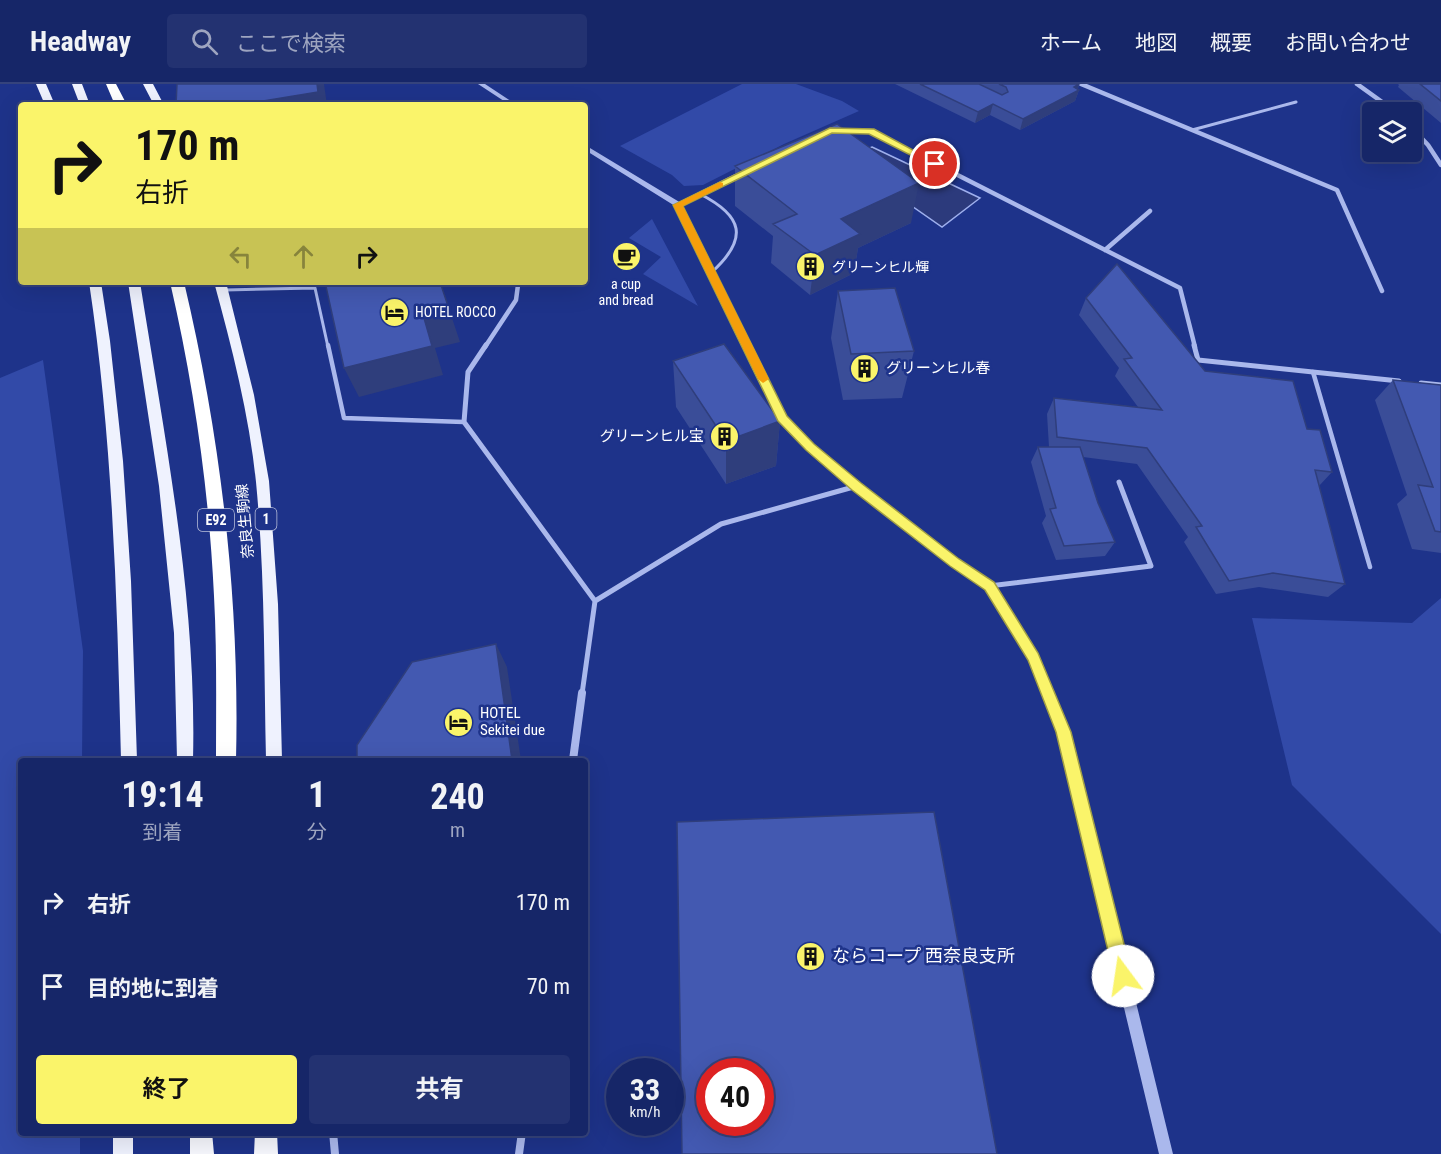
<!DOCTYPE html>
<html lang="ja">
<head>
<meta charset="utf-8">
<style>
  body { margin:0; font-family:"Roboto Condensed","Noto Sans JP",sans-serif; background:#233271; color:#f1f3f6; height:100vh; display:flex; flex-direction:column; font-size:22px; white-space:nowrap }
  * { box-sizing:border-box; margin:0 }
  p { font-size:20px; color:#9ea5c0 }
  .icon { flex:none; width:33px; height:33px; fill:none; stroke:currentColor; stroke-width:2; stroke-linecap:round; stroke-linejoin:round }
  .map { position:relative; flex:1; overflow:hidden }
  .sheet { position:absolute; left:18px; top:674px; width:570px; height:378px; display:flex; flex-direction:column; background:#162668; border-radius:6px; box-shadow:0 6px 24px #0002,0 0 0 2px #35437c }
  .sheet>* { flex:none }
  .top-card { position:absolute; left:18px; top:18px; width:570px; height:183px; border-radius:6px; box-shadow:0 6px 24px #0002,0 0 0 2px #35437c; background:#faf46a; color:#111; overflow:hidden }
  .tools { position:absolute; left:1362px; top:18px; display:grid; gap:12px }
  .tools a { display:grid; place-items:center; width:60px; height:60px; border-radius:6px; background:#162668; box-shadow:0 6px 24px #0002,0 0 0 2px #35437c; font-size:30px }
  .speed { position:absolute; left:606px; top:974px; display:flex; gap:12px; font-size:30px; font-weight:700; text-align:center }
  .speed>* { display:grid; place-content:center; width:78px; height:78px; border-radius:50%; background:#162668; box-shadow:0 6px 24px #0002,0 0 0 2px #35437c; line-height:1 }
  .speed small { font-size:15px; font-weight:400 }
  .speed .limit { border:9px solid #d22; background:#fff; color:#111 }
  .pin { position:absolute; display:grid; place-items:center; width:51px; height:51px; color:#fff; margin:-26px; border:3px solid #fff; border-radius:50%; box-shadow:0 2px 6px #0007 }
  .me { position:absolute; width:66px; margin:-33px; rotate:346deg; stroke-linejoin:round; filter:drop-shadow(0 0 4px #0008) }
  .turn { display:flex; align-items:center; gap:21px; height:126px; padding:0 18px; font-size:27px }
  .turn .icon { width:78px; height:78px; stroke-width:2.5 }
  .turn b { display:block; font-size:42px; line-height:51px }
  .lanes { display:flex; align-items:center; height:57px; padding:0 18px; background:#0003; justify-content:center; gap:30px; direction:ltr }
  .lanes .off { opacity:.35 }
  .eta { display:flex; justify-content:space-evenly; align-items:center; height:102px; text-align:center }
  .eta b { font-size:36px; font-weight:700; line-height:42px }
  .cta { display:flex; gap:12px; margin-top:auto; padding:12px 18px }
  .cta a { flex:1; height:69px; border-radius:6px; background:#faf46a; color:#111; font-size:24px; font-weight:700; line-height:69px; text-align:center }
  .cta a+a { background:#233271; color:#f1f3f6 }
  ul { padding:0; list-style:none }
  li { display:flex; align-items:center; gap:18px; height:84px; padding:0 18px }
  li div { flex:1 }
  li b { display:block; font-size:22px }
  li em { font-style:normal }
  header { display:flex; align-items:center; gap:36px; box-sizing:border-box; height:84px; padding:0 30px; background:#162668; border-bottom:2px solid #35437c }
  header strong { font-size:28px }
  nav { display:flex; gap:33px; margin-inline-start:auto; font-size:21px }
  .search { width:420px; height:54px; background:#233271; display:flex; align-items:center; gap:15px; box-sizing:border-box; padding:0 21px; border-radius:6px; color:#9ea5c0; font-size:22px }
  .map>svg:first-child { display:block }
</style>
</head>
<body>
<header>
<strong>Headway</strong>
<div class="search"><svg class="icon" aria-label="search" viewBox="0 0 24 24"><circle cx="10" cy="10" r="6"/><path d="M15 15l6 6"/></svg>ここで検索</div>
<nav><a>ホーム</a><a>地図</a><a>概要</a><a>お問い合わせ</a></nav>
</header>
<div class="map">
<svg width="1441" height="1070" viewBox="0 0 1441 1070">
  <rect width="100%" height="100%" fill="#1e338a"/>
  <path fill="#324aa8" d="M742,0H796L842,17L859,27L784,60L703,101L684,102L672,91L620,62Z
    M652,135L698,222L643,190L661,173L629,154Z
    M43,276L83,567L82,676H21V1048L80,1049V1070H0V294Z
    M1441,514V850L1292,701L1252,534L1412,539Z"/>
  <path fill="#2c3a7c" stroke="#9eafed" stroke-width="1.5" d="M872,63L980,114L942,143L843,74Z"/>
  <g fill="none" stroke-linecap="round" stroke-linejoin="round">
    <path stroke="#aab8ec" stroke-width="3" d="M1192,46L1296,18
      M700,110C743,132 749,154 712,188
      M225,206L315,204L328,263"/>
    <path stroke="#aab8ec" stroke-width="4.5" d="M328,261L344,334L464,338
      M1313,288L1370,483"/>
    <path stroke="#aab8ec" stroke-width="4.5" d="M1081,0L1337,106L1382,207
      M1357,0L1396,28
      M1412,44L1428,61L1441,81
      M839,47H871L1180,204L1195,263
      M678,121L742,89
      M1105,166L1150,127
      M485,263L516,216L518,201L516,198"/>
    <path stroke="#aab8ec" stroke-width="5" d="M486,261L468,288L464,338L595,517L582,610
      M1194,261L1198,276L1399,297
      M1421,299L1441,301
      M989,502L1151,482L1119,398
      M595,517L721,440L857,402"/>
    <path stroke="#aab8ec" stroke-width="8" d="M573,676L582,609
      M333,1048L335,1070
      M519,1070L522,1048"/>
    <path fill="#aab8ec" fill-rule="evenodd" d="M478,0H485L517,21H510Z
      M585,61L681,119L786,333L813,361L860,399L958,475L993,499L1037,570L1070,648L1173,1070H1159L1058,648L1029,575L985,505L950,481L854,405L807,365L779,337L675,122L585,66Z"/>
    <path fill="#eff2fe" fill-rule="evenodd" d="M36,0H46L55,21H45Z
      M72,0H82L90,21H80Z
      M143,0H153L164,21H154Z
      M89,198H101L110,257L123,377L131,497L137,676H121C117,516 113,357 89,198Z
      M128,198H140C165,356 197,516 193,676H177L174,549L159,402Z
      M214,198H226L254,311L269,397L278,520L282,676H266C264,584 265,491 256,398C249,330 232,264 214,198Z
      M113,1048H133V1070H113Z"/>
    <path fill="#f7f8fe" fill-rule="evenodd" d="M190,1048H212L214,1070H190Z
      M255,1048H277L278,1070H254Z"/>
    <path fill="#fff" fill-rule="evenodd" d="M106,0H116L127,21H115Z
      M170,198H184C221,354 240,516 236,676H216C216,622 217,567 214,512C209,406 194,302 170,198Z"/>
  </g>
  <path fill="#3a4d98" d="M895,0H1079L1078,5L1079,6L1075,17L1020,46L990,31L975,39Z
    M1398,0H1441V39L1398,3L1399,1Z
    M735,82L911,139L858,164L854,189L810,211L771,179L773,152L735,122Z
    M838,207L914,267L902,314L843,316L831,254Z
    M1086,214L1205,287L1307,345L1332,388L1319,402L1345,500L1328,513L1259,503L1216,510L1184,458L1188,453L1137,380L1083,373L1098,419L1115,458L1105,472L1056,476L1042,439L1046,432L1031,378L1038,363H1049L1047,330L1054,314L1138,323L1115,292L1119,284L1079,231Z
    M673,277L780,337L776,382L726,400L676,323Z
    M1393,296L1441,301V469L1412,465L1397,420L1407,411L1375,316Z"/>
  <path fill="#2f3e7c" d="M317,0H324L327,21H238Z
    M1079,0L1077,7L1079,6L1075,17L1020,46L1023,35Z
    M993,20L990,31L975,39L978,28Z
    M919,99L911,139L858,164L854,189L810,211L815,171L841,135Z
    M440,198L460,258L435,264L443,291L359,313L344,284L424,234Z
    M780,337L776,382L726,400V357Z
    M496,560L507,583L521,676H512Z"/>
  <path fill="#4359b1" stroke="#2f3e7c" stroke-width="1.5" fill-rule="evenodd" d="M177,0H317L318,8L238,21H176Z
    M920,0H979L1002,11L1008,8L1006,3L999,0H1079L1074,3L1079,6L1023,35L993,20L978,28Z
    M1420,0H1441V17Z
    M837,40L919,99L841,135L860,150L815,171L773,140L797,130L735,82Z
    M1117,180L1205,287L1293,297L1307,345L1320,346L1332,388L1315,386L1345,500L1273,489L1229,497L1196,443L1202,442L1147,364L1057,353L1054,314L1162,326L1124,275L1132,274L1086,214Z
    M325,198H440L450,228L424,234L432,262L344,284Z
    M895,204L914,267L851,270L838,207Z
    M724,260L780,337L726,357L673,277Z
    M1393,296L1441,301V448L1435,447L1418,401L1433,403Z
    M1038,363H1080L1098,419L1115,458L1064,462L1050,425L1056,424Z
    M496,560L512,676H357V661L412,578Z
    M934,728L997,1070H682L677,738ZM710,987H760V1038H710Z"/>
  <path fill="#faf46a" stroke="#a29f45" stroke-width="1.5" d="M830,44L874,45L939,80L932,82L869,50L832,49L683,122L787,332L814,360L861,399L959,475L994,498L1038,569L1071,648L1132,892L1129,898L1123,901L1117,898L1114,892L1056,648L1028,576L985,506L950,482L852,406L806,366L778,337L673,121Z"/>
  <path fill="#f59e0b" d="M720,98L723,99V102L683,122L769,295L763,299L758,295L673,121Z"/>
  <defs>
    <symbol id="cafe-disc" viewBox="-11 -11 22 22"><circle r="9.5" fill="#faf46a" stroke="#1e338a"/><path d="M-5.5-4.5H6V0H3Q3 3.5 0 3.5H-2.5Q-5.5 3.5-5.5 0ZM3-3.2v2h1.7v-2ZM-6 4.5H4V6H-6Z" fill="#111"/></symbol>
    <symbol id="building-disc" viewBox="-11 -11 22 22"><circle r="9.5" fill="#faf46a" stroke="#1e338a"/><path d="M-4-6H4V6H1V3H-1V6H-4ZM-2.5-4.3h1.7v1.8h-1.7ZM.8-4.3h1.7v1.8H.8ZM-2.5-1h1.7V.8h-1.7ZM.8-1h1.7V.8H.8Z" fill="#111"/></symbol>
    <symbol id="hotel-disc" viewBox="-11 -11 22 22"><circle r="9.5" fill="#faf46a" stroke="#1e338a"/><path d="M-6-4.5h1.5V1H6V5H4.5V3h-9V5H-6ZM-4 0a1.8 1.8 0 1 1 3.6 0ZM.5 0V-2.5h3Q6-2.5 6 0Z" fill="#111"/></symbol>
  </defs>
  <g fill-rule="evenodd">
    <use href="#cafe-disc" x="610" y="156" width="33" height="33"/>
    <use href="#building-disc" x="794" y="166" width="33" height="33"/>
    <use href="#hotel-disc" x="378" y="212" width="33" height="33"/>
    <use href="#building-disc" x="848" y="268" width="33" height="33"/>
    <use href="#building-disc" x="708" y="336" width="33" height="33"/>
    <use href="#hotel-disc" x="442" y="622" width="33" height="33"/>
    <use href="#building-disc" x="794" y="856" width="33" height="33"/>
  </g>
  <g text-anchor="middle" stroke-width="5" stroke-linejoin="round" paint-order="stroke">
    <g font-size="14" fill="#fff" stroke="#1e338a" text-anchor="start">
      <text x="832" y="188">グリーンヒル輝</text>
      <text x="626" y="205" text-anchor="middle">a cup<tspan x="626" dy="16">and bread</tspan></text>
      <text x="415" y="233">HOTEL ROCCO</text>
    </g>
    <g fill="#1e338a" stroke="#bcc2dc" stroke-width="1.5">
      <rect x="255.5" y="424" width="21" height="22" rx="4.5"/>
      <rect x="198" y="425" width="36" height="22" rx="4.5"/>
    </g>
    <g font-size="14" font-weight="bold" fill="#fff">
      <text x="266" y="440">1</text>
      <text x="216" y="441">E92</text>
    </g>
    <g font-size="15" fill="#fff" stroke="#1e338a" text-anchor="start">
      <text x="886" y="289">グリーンヒル春</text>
      <text x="704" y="357" text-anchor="end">グリーンヒル宝</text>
      <text x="480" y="634">HOTEL<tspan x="480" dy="17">Sekitei due</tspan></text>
    </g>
    <g font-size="15" fill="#fff" stroke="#1e338a">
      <text transform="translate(245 437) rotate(-95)" y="5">奈良生駒線</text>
    </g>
    <g font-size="18" fill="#fff" stroke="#1e338a" text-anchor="start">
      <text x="832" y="878">ならコープ 西奈良支所</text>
    </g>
  </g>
</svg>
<div class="tools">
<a><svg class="icon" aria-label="layers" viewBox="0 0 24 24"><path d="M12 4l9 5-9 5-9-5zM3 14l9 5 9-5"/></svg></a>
</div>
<div class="speed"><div>33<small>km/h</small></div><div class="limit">40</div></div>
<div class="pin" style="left:935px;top:80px;background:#d93025"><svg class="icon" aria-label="arrive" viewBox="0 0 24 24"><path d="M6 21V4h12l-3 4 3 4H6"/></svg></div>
<svg class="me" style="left:1123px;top:892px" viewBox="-20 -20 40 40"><circle r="19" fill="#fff"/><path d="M0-13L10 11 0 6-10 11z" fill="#faf46a"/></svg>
<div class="top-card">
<div class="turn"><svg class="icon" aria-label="right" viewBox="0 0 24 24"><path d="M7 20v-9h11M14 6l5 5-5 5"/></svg><div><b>170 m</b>右折</div></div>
<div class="lanes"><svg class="icon off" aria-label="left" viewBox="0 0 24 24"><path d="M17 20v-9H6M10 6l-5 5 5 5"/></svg><svg class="icon off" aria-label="ahead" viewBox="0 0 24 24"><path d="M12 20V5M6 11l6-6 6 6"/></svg><svg class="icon" aria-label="right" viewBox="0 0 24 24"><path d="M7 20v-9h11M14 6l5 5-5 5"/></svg></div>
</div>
<section class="sheet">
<div class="eta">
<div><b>19:14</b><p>到着</p></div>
<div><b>1</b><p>分</p></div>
<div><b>240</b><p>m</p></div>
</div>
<ul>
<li><svg class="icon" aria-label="right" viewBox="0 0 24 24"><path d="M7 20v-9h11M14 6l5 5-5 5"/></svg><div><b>右折</b></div><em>170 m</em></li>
<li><svg class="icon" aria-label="arrive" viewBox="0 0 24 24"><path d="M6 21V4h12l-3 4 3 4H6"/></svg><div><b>目的地に到着</b></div><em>70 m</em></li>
</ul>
<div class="cta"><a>終了</a><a>共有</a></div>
</section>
</div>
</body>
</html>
